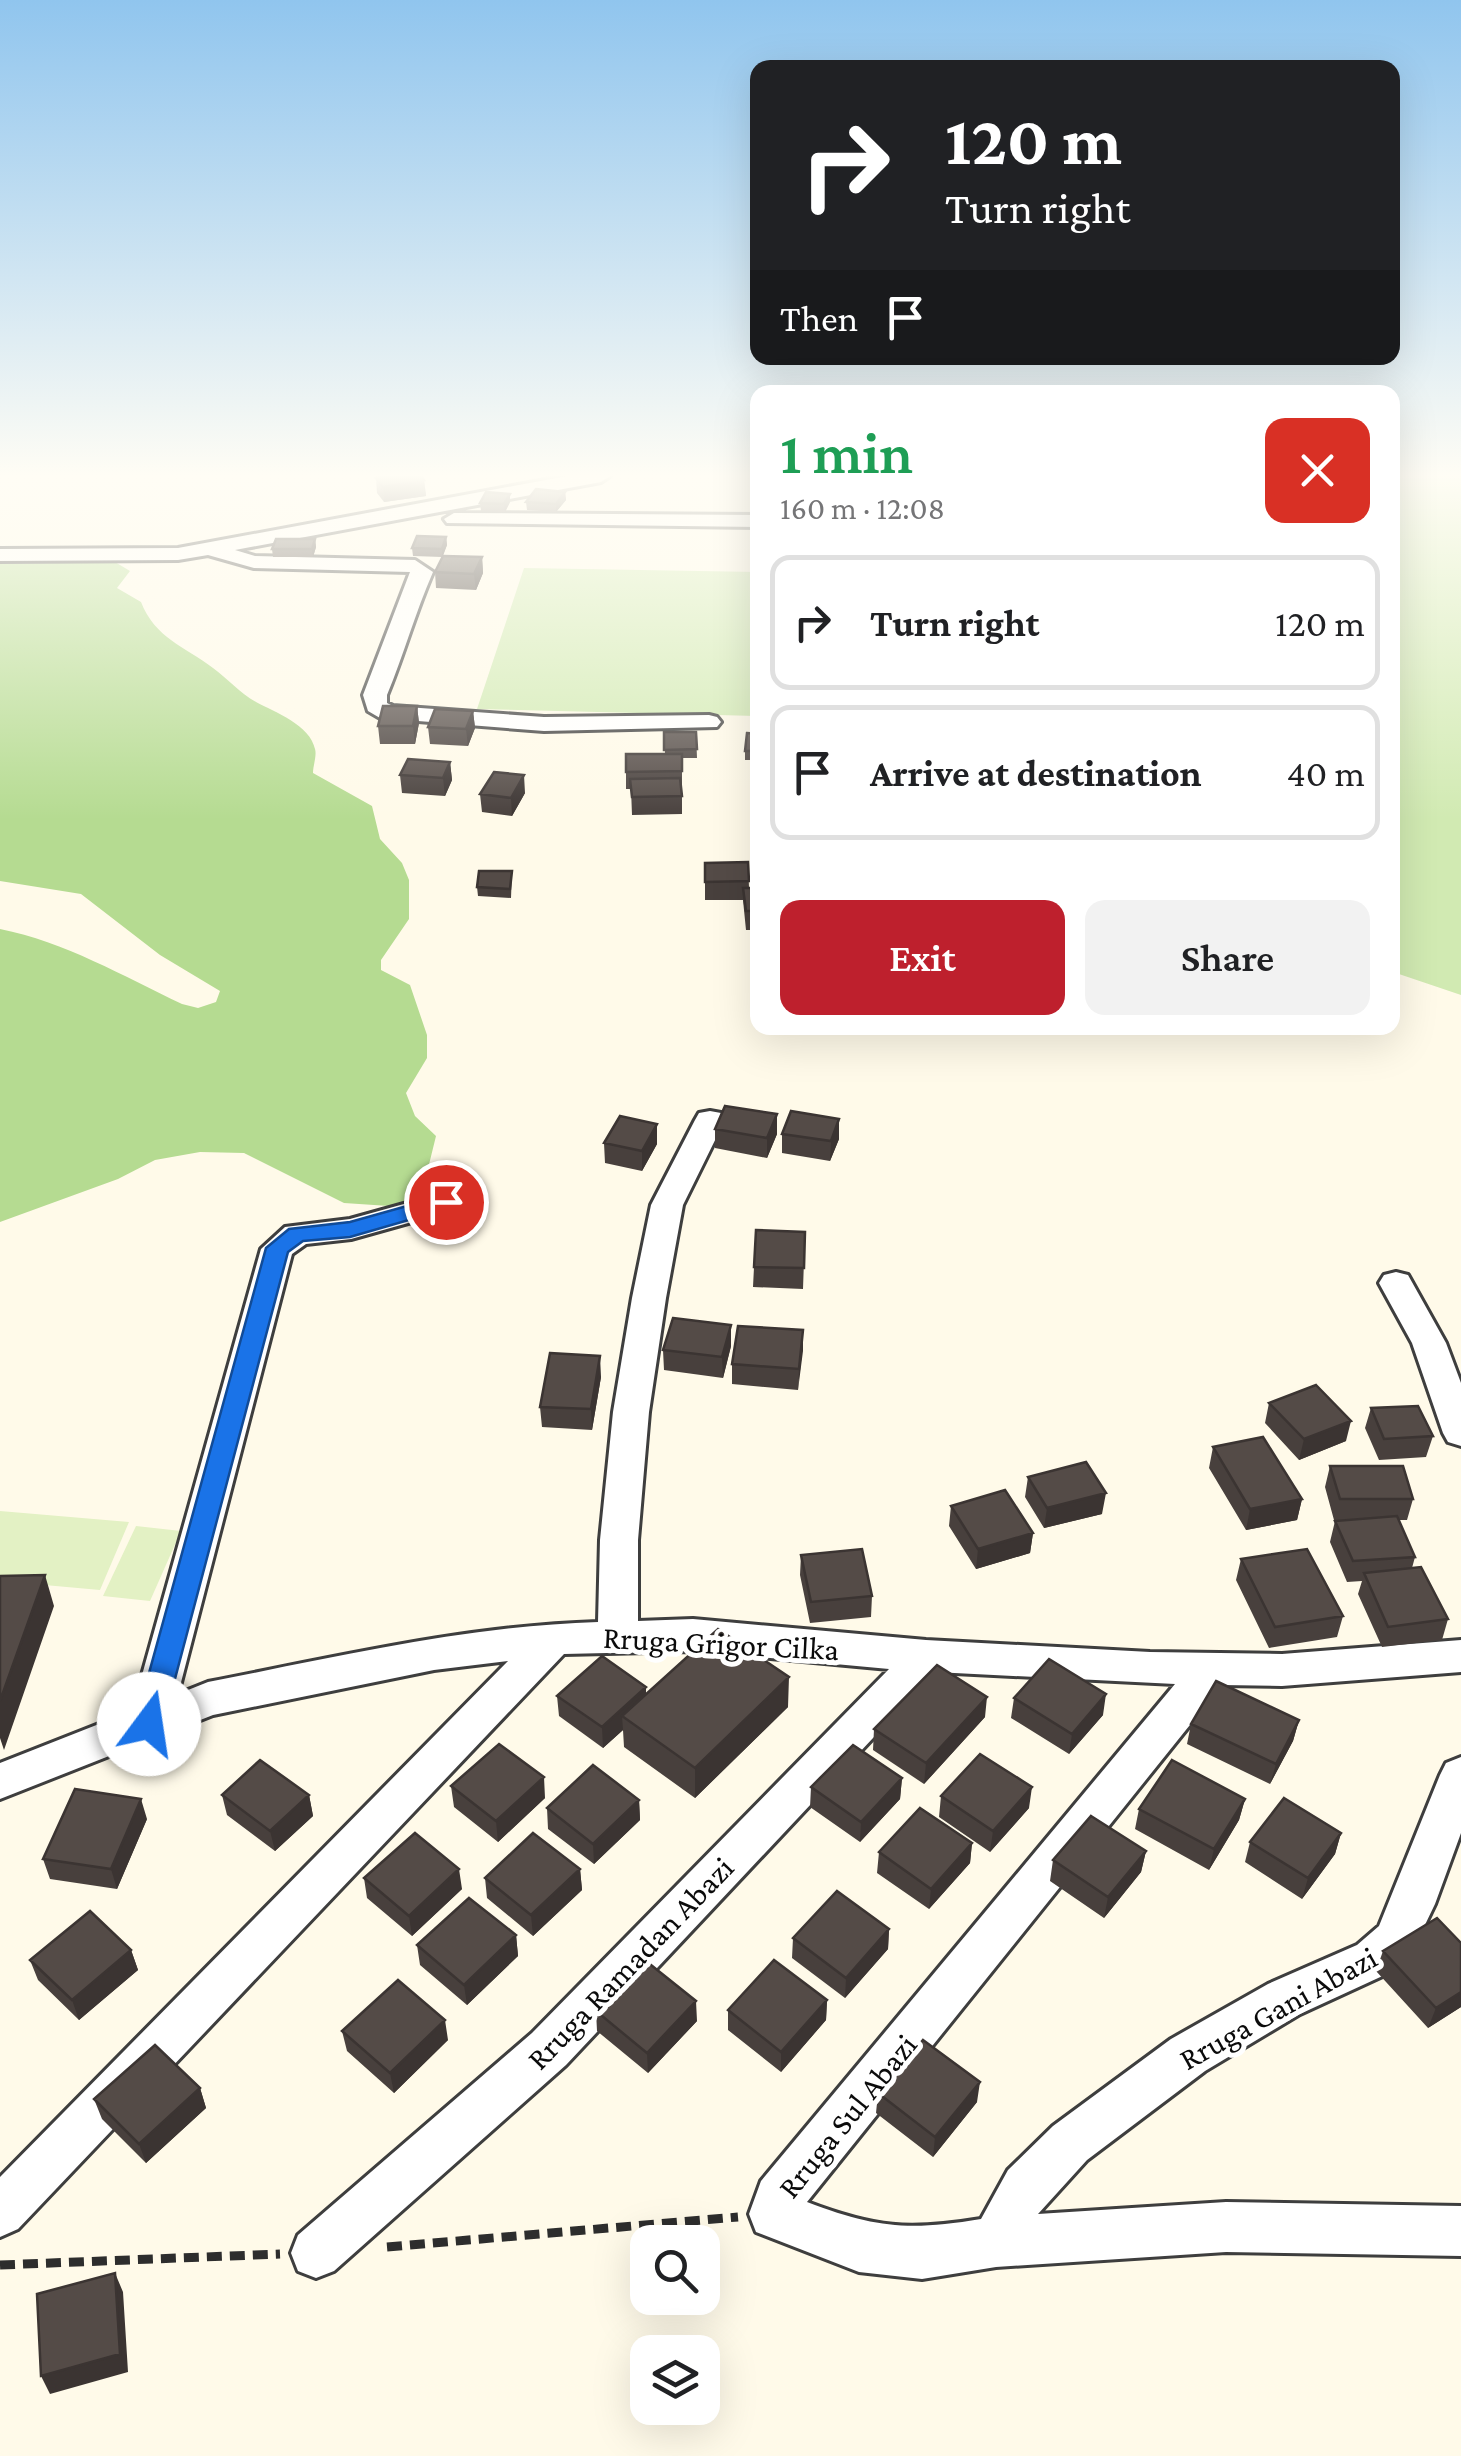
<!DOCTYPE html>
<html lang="en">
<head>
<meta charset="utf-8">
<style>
  body { margin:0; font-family:"Crimson Pro",serif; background:#f2f2f2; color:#202124; height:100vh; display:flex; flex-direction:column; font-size:38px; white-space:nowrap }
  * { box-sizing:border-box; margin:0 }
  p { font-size:32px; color:#757577 }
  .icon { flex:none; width:55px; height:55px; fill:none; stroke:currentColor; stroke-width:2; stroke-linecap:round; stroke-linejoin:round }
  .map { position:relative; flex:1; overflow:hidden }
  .drawer { position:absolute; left:750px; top:385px; width:650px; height:650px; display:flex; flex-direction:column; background:#fff; border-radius:20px; box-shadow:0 10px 40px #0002 }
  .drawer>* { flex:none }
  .banner { position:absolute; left:750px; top:60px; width:650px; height:305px; border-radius:20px; box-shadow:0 10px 40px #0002; background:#202124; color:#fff; overflow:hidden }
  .controls { position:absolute; left:630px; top:2225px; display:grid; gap:20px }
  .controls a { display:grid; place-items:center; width:90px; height:90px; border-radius:20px; background:#fff; box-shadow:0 10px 40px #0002; font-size:50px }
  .pin { position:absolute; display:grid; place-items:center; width:85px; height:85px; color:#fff; margin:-42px; border:5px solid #fff; border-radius:50%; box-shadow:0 2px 10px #0007 }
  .me { position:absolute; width:110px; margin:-55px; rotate:14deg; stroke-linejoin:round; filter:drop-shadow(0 0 8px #0008) }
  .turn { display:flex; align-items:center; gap:35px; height:210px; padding:0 30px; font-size:45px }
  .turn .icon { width:130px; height:130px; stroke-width:2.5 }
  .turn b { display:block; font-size:70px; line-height:85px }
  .then { display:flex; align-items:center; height:95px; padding:0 30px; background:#0003; gap:20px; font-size:38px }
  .round { display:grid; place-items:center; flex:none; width:105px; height:105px; border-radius:20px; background:#f2f2f2 }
  .summary { display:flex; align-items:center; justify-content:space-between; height:170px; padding:0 30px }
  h1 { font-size:60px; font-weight:600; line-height:75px; color:#1e9e55 }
  .action { display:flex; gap:20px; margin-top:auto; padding:20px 30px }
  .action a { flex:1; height:115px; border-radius:20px; background:#be202d; color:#fff; font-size:40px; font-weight:600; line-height:115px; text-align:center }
  .action a+a { background:#f2f2f2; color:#202124 }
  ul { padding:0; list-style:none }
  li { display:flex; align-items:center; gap:30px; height:135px; margin:0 20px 15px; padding:0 10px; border:5px solid #e0e0e0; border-radius:20px }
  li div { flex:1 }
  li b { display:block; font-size:38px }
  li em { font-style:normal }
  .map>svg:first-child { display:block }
</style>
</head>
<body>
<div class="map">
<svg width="1461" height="2456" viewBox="0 0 1461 2456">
  <rect width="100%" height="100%" fill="#fffae9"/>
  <path fill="#d1eab2" d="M1393,476H1461V995L1393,972Z
    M524,568L757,572V716L477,709Z"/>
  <path fill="#b5db91" d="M115,562L130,571L117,588L141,602C155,638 184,646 213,668C228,679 240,693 256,702C275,712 310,725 315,749C317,755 313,766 313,773L372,806L380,839L402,863L409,880V919L381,960V970L410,985L427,1035V1058L406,1093L415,1116L436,1136L423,1189L410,1202L389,1206L344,1203L244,1153L200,1152L155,1160L118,1179L0,1222V929C65,942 123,976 182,1004L198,1008L216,1002L220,991L160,955L81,894L0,881V564Z"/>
  <path fill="#e3f1c4" d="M0,1511L129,1522L100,1590L0,1581Z
    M136,1526L181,1531L150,1601L103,1596Z"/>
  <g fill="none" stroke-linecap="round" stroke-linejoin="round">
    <defs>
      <path id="minor" d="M567,476H610L601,482L235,550L255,556L415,560L433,572C415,613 404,654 387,695V703L393,706L544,717L709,715L717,717L721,722L717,727L544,731L380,718L368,711L363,695L410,572L254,568L208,555L178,560L0,561V549L178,548Z
        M454,513L758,515V527L447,523L444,519Z
        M710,1111L721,1113L725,1120L683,1205L666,1298L649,1412L638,1540V1621L693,1619L926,1640L1150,1652L1282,1654L1461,1640V1672L1282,1686L1222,1685L807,2202C875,2228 909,2231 981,2219L1008,2170L1053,2126L1171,2039L1268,1984L1357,1945L1379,1926L1440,1775L1446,1763L1461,1757V1833L1435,1904L1411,1954L1389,1973L1300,2014L1205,2071L1087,2160L1038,2214L1226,2202L1461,2206V2256L1226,2252L996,2267L922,2279L859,2272L756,2232L749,2214L761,2181L1175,1684L935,1672L566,2065L334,2271L316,2278L298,2271L291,2253L298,2235L532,2033L889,1669L693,1651L564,1654L18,2229L0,2237V2177L508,1661L434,1670L213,1715L0,1799V1763L132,1711L261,1249L285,1227L350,1219L447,1192L458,1195L463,1202L458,1209L351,1239L306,1244L292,1254L178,1694L208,1682C337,1657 466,1626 598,1622L600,1540L613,1412L632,1298L651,1205L695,1120L699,1113Z
        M1396,1272L1408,1275L1446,1343L1461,1383V1446L1448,1442L1443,1433L1412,1343L1379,1283L1384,1275Z"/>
    </defs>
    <use href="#minor" stroke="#3e3e3e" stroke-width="6"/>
    <path stroke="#2d2d2d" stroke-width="9" stroke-dasharray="15 8" stroke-linecap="butt" d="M387,2247L738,2217
      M0,2265L280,2254"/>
    <use href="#minor" fill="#fff" fill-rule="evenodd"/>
  </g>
  <path fill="#48403d" d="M376,478L424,480L426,496L384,502L377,493Z
    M565,492L566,500L556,512L527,510L526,502Z
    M510,494V502L505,512L481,511L480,503Z
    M446,537L447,545L443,556L482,557L483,573L476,590L436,588L435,572L442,557L413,556L412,548Z
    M315,539L316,547L313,557H273L272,549Z
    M417,706L419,723L415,744H380L378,726Z
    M473,711L475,728L468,746L430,744L428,727Z
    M664,732H696L697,758H682V814L632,815L631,789H626V772L665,754Z
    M758,734V760H745V751Z
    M450,762L452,780L445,796L402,793L400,775Z
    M525,793L512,816L482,812L480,794Z
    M748,862L749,888H758V930H746L743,900H705V863Z
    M512,871L511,898L478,896L477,887Z
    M839,1119V1139L830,1161L782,1153V1134Z
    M715,1129L777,1134L767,1158L715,1148Z
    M604,1143L657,1144L642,1171L605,1163Z
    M805,1232L803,1289L753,1287L754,1267Z
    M803,1330L798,1390L732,1384V1364Z
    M731,1346L723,1378L664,1370L663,1350Z
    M601,1377L592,1430L542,1427L540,1407Z
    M1269,1403L1346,1441L1299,1460L1265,1423Z
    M1371,1408L1433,1436L1426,1457L1379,1460L1365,1428Z
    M1213,1447L1302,1499L1297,1520L1246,1530L1209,1468Z
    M1330,1466L1413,1499L1407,1520H1399L1415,1557L1412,1568L1448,1619L1442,1640L1382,1647L1358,1594L1362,1581L1347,1582L1330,1542L1335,1521L1350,1520H1334L1325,1487Z
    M1028,1477L1102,1514L1044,1528L1025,1497Z
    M951,1506L1033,1533L1030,1553L976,1569L949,1526Z
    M801,1555L872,1596L871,1617L810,1623L800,1575Z
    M1241,1559L1343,1616L1337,1637L1269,1648L1236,1580Z
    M646,1694L788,1707L695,1798L624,1747L623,1730L603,1748L559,1716L557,1696Z
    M1014,1698L1103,1715L1069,1754L1011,1718Z
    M985,1717L924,1784L873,1750L874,1729Z
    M1299,1720L1293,1741L1270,1784L1187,1744L1191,1724Z
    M902,1778L900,1799L860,1842L810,1807L811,1787Z
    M451,1786L545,1798L498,1842L454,1807Z
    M222,1795H309L313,1816L275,1851L227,1815Z
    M941,1796L1029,1808L990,1852L939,1817Z
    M1245,1799L1239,1820L1209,1870L1135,1829L1139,1809Z
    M639,1800L640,1820L594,1864L548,1829L547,1808Z
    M147,1819L117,1889L50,1879L43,1859Z
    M1341,1833L1335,1854L1302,1899L1245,1862L1250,1842Z
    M972,1843L970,1863L929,1909L877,1873L879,1852Z
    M1146,1851L1141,1872L1104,1918L1050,1881L1053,1860Z
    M580,1869L582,1890L533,1936L487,1898L485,1878Z
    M364,1878L462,1889L412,1936L367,1898Z
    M889,1929L888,1949L845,1998L792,1958L793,1938Z
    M516,1935L518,1956L467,2005L420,1965L417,1945Z
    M1461,1943V2007L1428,2028L1376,1971L1383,1951Z
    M131,1950L138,1970L79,2020L38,1980L30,1960Z
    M827,2000L826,2020L781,2072L728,2030V2010Z
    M596,2011L697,2021L648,2073L597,2031Z
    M342,2031L448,2040L394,2093L347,2051Z
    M200,2088L206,2108L146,2163L102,2119L94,2099Z
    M878,2093L977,2102L933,2157L876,2113Z"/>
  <path fill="#3b3432" d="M424,480L426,496L384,502L383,487Z
    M565,492L566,500L556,512V504Z
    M510,494V502L505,512L504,504Z
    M446,537L447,545L442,557V549Z
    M315,539L316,547L313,557L312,549Z
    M482,557L483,573L476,590L474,574Z
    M417,706L419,723L415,744L413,726Z
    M473,711L475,728L468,746L466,729Z
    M450,762L452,780L445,796L443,778Z
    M524,775L525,793L512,816L511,798Z
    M777,1114V1134L767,1158V1138Z
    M839,1119V1139L830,1161L831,1141Z
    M657,1124V1144L642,1171V1151Z
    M731,1325V1346L723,1378L722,1357Z
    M803,1330V1351L798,1390L799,1369Z
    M600,1356L601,1377L592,1430L591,1409Z
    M1351,1421L1346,1441L1299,1460L1304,1439Z
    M1106,1493L1102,1514L1044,1528L1047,1508Z
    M1302,1499L1297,1520L1246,1530L1250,1509Z
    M1033,1533L1030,1553L976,1569L978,1549Z
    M45,1575L54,1606L4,1750L0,1738V1701Z
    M789,1677L788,1707L695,1798V1768Z
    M646,1687V1708L622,1716L623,1730L603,1748L602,1727Z
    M1106,1694L1103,1715L1069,1754L1072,1734Z
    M987,1697L985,1717L924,1784L926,1763Z
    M1299,1720L1293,1741L1270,1784L1276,1764Z
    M544,1777L545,1798L498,1842L496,1821Z
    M902,1778L900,1799L860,1842L861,1822Z
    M1032,1787L1029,1808L990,1852L993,1831Z
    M309,1795L313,1816L275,1851L270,1831Z
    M141,1799L147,1819L117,1889L111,1869Z
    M1245,1799L1239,1820L1209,1870L1214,1849Z
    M639,1800L640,1820L594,1864L593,1844Z
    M1341,1833L1335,1854L1302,1899L1308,1878Z
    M972,1843L970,1863L929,1909L931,1889Z
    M1146,1851L1141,1872L1104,1918L1108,1897Z
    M459,1869L462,1889L412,1936L409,1916Z
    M580,1869L582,1890L533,1936L531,1915Z
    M889,1929L888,1949L845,1998L846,1978Z
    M516,1935L518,1956L467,2005L464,1985Z
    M131,1950L138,1970L79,2020L72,2000Z
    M1461,1992V2007L1428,2028L1436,2008Z
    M827,2000L826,2020L781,2072V2052Z
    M696,2001L697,2021L648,2073L647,2053Z
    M445,2020L448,2040L394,2093L390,2073Z
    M980,2082L977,2102L933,2157L935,2137Z
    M200,2088L206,2108L146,2163L139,2144Z
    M115,2273L123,2292L128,2372L50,2394L41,2376Z"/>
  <path fill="#544b47" stroke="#3b3432" stroke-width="2.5" d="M384,476H421L424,480L383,487L376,478Z
    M536,489L565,492L556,504L526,502Z
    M486,492L510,494L504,504L480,503Z
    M417,536L446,537L442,549L412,548Z
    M276,539H315L312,549H272Z
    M443,556L482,557L474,574L435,572Z
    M383,706H417L413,726H378Z
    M435,709L473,711L466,729L428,727Z
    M664,732H696L697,749L664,750Z
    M747,733L758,734V751H745Z
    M626,754H682V771L626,772Z
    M408,759L450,762L443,778L400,775Z
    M494,772L524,775L511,798L480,794Z
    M680,778L682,796L632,797L630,779Z
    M748,862L749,881L705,882V863Z
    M479,871H512L510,889L477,887Z
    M743,888H758V911H746Z
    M725,1106L777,1114L767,1138L715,1129Z
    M791,1111L839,1119L831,1141L782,1134Z
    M620,1116L657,1124L642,1151L604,1143Z
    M756,1230L805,1232L804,1268L754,1267Z
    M673,1318L731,1325L722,1357L663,1350Z
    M738,1326L803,1330L799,1369L732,1364Z
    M550,1353L600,1356L591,1409L540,1407Z
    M1316,1385L1351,1421L1304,1439L1269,1403Z
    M1418,1406L1433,1436L1384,1439L1371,1408Z
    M1263,1437L1302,1499L1250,1509L1213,1447Z
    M1086,1462L1106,1493L1047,1508L1028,1477Z
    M1330,1466H1403L1413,1499H1340Z
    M1005,1490L1033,1533L978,1549L951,1506Z
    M1397,1516L1415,1557L1353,1561L1335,1521Z
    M862,1549L872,1596L811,1602L801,1555Z
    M1307,1549L1343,1616L1275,1627L1241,1559Z
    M1421,1567L1448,1619L1388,1627L1364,1573Z
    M45,1575L0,1701V1576Z
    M718,1629L789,1677L695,1768L622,1716Z
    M602,1656L646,1687L602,1727L557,1696Z
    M1049,1659L1106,1694L1072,1734L1014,1698Z
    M937,1665L987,1697L926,1763L874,1729Z
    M1216,1681L1299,1720L1276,1764L1191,1724Z
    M499,1744L544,1777L496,1821L451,1786Z
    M853,1745L902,1778L861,1822L811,1787Z
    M980,1754L1032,1787L993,1831L941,1796Z
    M260,1760L309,1795L270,1831L222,1795Z
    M1172,1760L1245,1799L1214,1849L1139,1809Z
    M593,1765L639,1800L593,1844L547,1808Z
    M75,1789L141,1799L111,1869L43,1859Z
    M1284,1798L1341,1833L1308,1878L1250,1842Z
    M920,1808L972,1843L931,1889L879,1852Z
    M1091,1816L1146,1851L1108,1897L1053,1860Z
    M415,1833L459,1869L409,1916L364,1878Z
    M533,1833L580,1869L531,1915L485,1878Z
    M837,1891L889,1929L846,1978L793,1938Z
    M469,1898L516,1935L464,1985L417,1945Z
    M90,1911L131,1950L72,2000L30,1960Z
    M1437,1918L1461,1943V1992L1436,2008L1383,1951Z
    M774,1960L827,2000L781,2052L728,2010Z
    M646,1961L696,2001L647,2053L596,2011Z
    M398,1980L445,2020L390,2073L342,2031Z
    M923,2040L980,2082L935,2137L878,2093Z
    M155,2045L200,2088L139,2144L94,2099Z
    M115,2273L120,2354L41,2376L37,2294Z"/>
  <linearGradient id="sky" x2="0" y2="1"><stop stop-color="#90c5ee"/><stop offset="0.58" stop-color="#fffdf5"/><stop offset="1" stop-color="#fffdf5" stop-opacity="0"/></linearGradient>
  <rect width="1461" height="820" fill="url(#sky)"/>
  <path fill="#1a73e8" stroke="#114b97" stroke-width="2.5" d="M446,1195L454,1197L458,1202L454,1207L350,1237L303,1241L288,1252L163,1724L159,1733L149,1736L139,1733L135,1724L266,1248L289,1229L350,1222Z"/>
  <g text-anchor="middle" stroke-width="10" stroke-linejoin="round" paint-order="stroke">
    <g font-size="32" fill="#0b0b0b" stroke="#fff">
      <text transform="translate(721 1643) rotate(3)" y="11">Rruga Grigor Cilka</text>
      <text transform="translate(630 1963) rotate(-46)" y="11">Rruga Ramadan Abazi</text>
      <text transform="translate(1278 2008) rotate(-29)" y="11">Rruga Gani Abazi</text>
      <text transform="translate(847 2116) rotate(-51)" y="11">Rruga Sul Abazi</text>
    </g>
  </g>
</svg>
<div class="controls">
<a><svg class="icon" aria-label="search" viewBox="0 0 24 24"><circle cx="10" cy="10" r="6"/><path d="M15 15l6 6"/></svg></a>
<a><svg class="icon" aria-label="layers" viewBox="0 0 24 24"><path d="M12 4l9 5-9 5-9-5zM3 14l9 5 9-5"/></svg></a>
</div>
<div class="pin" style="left:446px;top:1202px;background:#d93025"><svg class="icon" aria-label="arrive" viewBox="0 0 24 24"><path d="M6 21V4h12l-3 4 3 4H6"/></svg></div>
<svg class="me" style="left:149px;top:1724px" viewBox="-20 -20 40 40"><circle r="19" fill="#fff"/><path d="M0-13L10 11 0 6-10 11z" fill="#1a73e8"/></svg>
<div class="banner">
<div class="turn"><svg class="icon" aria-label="right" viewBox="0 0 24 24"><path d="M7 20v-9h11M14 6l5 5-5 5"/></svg><div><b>120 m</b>Turn right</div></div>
<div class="then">Then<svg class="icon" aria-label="arrive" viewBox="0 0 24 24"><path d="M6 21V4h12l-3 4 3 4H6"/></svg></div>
</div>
<section class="drawer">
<div class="summary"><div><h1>1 min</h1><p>160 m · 12:08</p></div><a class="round" style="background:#d93025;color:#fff"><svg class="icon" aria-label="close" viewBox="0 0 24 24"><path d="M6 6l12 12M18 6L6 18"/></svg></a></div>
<ul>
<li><svg class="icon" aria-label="right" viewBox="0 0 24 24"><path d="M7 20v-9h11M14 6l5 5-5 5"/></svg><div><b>Turn right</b></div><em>120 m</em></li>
<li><svg class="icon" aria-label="arrive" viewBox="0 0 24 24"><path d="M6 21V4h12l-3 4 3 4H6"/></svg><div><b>Arrive at destination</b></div><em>40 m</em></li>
</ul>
<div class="action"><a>Exit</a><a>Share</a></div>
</section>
</div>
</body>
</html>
